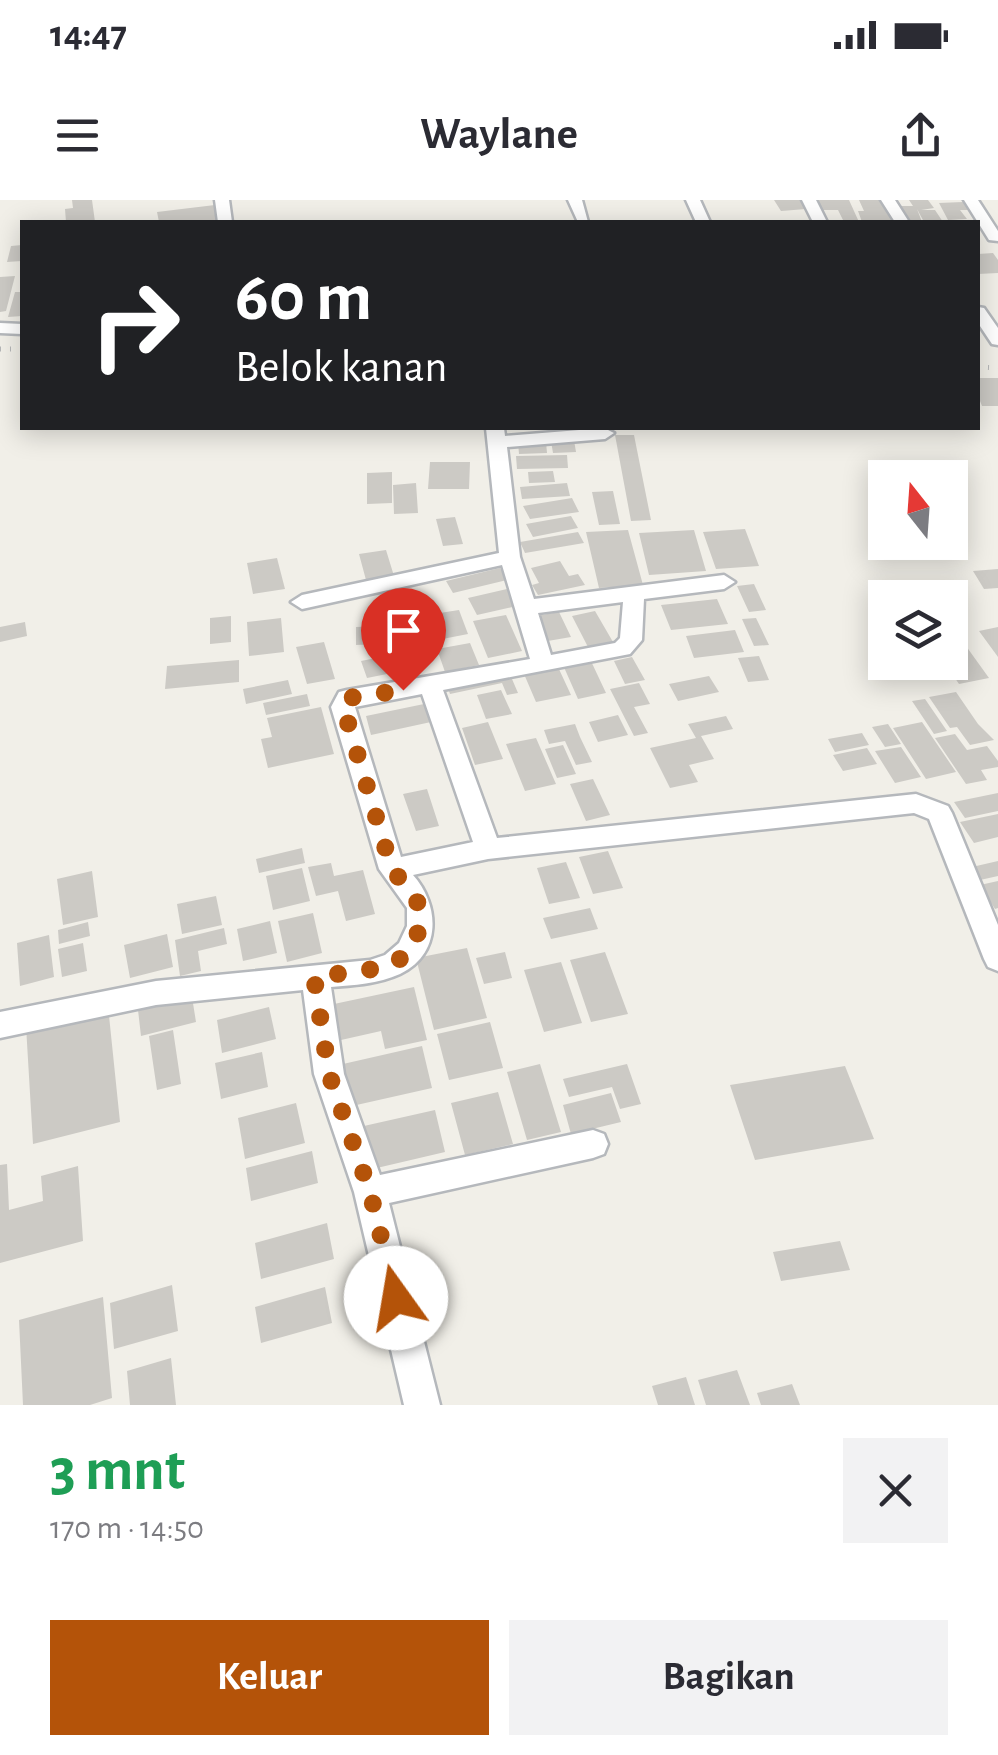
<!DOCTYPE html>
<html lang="id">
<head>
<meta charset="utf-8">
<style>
  body { margin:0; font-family:"Alegreya Sans",sans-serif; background:#f2f2f3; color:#2b2b33; height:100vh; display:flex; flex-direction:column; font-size:38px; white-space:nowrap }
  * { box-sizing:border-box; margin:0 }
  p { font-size:32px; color:#7c7c81 }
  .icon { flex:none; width:55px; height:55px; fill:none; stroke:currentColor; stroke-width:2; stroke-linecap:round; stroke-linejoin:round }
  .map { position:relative; height:1205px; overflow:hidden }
  .panel { display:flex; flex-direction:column; background:#fff; flex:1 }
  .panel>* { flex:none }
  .hud { position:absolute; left:20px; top:20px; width:960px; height:210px; border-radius:0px; box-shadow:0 5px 25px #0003; background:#202124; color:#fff; overflow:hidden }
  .needle { width:65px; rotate:343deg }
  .tools { position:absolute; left:868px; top:260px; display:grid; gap:20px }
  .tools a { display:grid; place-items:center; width:100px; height:100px; border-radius:0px; background:#fff; box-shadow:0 5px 25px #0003; font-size:50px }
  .pin { position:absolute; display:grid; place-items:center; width:85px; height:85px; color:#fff; margin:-102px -42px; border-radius:50% 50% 50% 0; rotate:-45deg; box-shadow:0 0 10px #0007 }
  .pin .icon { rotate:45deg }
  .me { position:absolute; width:110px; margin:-55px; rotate:347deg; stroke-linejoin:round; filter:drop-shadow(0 0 8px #0008) }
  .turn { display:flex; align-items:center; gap:35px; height:210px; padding:0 50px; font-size:45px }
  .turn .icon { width:130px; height:130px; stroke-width:2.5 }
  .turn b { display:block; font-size:70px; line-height:85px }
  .round { display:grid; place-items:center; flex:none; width:105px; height:105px; border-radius:0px; background:#f2f2f3 }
  .headline { display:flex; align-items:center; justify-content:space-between; height:170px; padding:0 50px }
  h1 { font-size:60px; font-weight:600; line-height:75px; color:#1e9e55 }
  .action { display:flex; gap:20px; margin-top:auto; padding:20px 50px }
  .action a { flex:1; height:115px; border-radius:0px; background:#b45309; color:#fff; font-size:40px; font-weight:600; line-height:115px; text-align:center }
  .action a+a { background:#f2f2f3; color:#2b2b33 }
  .status { display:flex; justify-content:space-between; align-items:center; height:70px; padding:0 50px; background:#fff; direction:ltr }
  .status svg { height:28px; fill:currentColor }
  header { display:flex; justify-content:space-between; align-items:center; height:130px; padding:0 50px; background:#fff; font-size:45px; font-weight:600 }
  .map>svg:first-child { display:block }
</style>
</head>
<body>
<div class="status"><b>14:47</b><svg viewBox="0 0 49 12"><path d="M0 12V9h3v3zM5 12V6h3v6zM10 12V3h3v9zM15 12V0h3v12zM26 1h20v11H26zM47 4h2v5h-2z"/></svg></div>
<header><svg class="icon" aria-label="menu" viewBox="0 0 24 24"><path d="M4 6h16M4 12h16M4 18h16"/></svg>Waylane<svg class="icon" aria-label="share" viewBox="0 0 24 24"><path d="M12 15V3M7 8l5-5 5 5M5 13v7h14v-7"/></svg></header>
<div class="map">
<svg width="998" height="1205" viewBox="0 0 998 1205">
  <rect width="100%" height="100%" fill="#f1efe8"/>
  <path fill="#cccac5" d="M72,0H92L95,22H66L65,9L73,8Z
    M774,0H800L806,9L781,11Z
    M817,0H849L859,22H844L838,10H821Z
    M859,0H880L896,21L862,22L858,11H864Z
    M909,0H928L934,8L921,10H935L943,22H924L917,9L922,22H907L896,6H913Z
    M963,2L968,10H960L967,19L948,20L939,3Z
    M215,5L220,22H159L157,12Z
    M22,45V61L7,62L11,46Z
    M993,53L998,60V73L978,74V54Z
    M15,76L6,111L0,112V77Z
    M15,92H22V116L8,117Z
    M978,178H998V206H982L978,196Z
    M615,235H634L651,320L631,321Z
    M574,240L576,252L553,253L551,241Z
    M518,242H546L547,253L519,254Z
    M567,255L568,268L517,269L516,256Z
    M430,262H470L469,289H428Z
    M553,271L555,282L529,283L528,272Z
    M392,272V303L367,304V273Z
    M416,283L418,313L394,314L393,285Z
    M567,283L570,296L522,299L520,287Z
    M613,291L620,324L599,325L592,292Z
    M572,298L579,312L530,319L523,306Z
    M571,316L578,328L533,337L526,324Z
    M455,317L463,344L443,346L436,319Z
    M745,329L759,366L716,369L703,332Z
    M628,330L643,385L599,388L586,332Z
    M694,330L706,371L649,375L639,333Z
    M578,332L584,343L525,353L520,342Z
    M386,350L394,376L366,380L359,354Z
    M277,358L285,389L253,394L247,363Z
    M560,361L569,376L578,374L585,385L538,395L532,385L539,383L531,368Z
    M500,368L507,380L453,393L446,381Z
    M998,369V388L984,389L973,371Z
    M754,384L766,410L749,412L737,386Z
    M507,389L517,406L477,415L468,398Z
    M717,399L728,424L671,430L661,405Z
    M459,410L468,434L422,443L414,417Z
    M595,411L613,442L588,447L572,416Z
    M559,412L571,437L542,442L530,417Z
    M506,415L522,451L488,458L473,421Z
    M231,416V442L210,444V418Z
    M281,418L284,452L249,456L247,422Z
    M756,418L769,445L754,446L742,419Z
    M25,422L27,436L0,442V427Z
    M950,423L971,453L989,478L959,484L944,462H950Z
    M402,425V443L356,445V427Z
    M998,427V457L979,431Z
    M735,430L744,452L694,458L686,436Z
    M324,442L335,479L307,484L296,447Z
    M470,443L479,465L445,472L437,449Z
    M759,456L769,480L748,482L738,458Z
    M381,457L387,474L367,478L361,461Z
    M632,457L645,480L625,484L614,461Z
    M590,459L606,493L578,499L563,465Z
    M239,460V482L165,489L167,466Z
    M558,467L571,495L536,502L524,474Z
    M509,472L518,493L507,495L502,483L450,494L447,485Z
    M709,476L719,492L678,501L669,484Z
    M288,480L292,494L246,504L243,489Z
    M639,483L650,504L634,507L648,533L634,536L610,489Z
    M501,490L512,514L486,519L477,495Z
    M956,492L978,524L994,540L970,545L957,527L950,528L929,497Z
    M307,494L310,506L266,515L263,503Z
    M925,499L947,531L934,534L912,501Z
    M424,504L431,522L371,535L366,516Z
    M321,507L334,554L268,568L261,539L272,537L267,518Z
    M618,515L628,535L598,542L589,522Z
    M726,516L733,529L701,536L714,559L689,565L698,582L670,588L650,548L696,538L688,524Z
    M488,522L503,559L475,565L462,528Z
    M922,522L956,572L926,579L893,528Z
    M575,524L580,537L592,562L576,565L565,541L549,544L544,530Z
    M888,524L901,544L885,547L872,527Z
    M862,533L869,545L835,552L828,539Z
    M955,534L967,550L987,546L998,561V567L981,570L987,580L966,584L935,538Z
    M536,538L556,584L525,591L506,544Z
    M563,545L576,574L557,578L545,549Z
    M901,547L921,577L895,583L875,551Z
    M867,548L877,564L843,571L833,555Z
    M593,579L610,615L586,621L570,584Z
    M427,589L439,626L416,631L403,594Z
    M998,593V611L965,618L954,602Z
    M998,614V637L974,643L960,622Z
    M302,648L305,663L259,673L256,659Z
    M608,651L623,688L593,694L579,657Z
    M998,661V676L980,680L972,667Z
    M566,662L580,698L549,704L537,668Z
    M331,663L334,676L363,670L375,714L346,721L338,691L316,696L308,667Z
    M302,668L310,701L273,710L266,676Z
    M92,671L98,717L63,725L57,679Z
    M998,681V708L995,709L980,685Z
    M216,696L222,725L182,734L177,704Z
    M590,708L598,729L551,739L543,718Z
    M313,713L322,753L287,762L278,721Z
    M270,721L277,753L243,761L237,729Z
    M88,722L90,736L59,744L58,730Z
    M224,728L227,744L198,751L201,771L180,776L175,740Z
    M167,734L173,767L130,778L124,745Z
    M49,735L54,777L20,786L17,743Z
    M83,743L87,771L62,777L58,749Z
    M467,748L487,818L434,830L416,758Z
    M505,752L512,778L484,784L476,758Z
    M605,752L628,814L591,822L570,760Z
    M561,762L582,823L544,832L524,770Z
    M414,787L427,840L385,849L381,831L341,840L334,804Z
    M192,797L196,822L141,836L138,810Z
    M108,806L120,922L33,944L26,826Z
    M269,807L276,839L222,853L217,820Z
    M490,822L503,868L449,880L437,834Z
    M173,830L181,884L157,890L149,836Z
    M422,846L432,888L352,906L343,864Z
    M262,852L268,887L221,899L215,863Z
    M540,864L561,932L527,940L507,872Z
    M627,864L641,904L620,909L612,887L569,897L563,879Z
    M845,866L874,939L755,960L730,885Z
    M498,892L513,944L465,955L451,903Z
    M611,893L621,922L571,934L563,905Z
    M296,903L305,943L245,959L238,918Z
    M435,910L445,952L364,971L355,928Z
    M312,951L318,983L251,1001L246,968Z
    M7,964L9,1010L43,1001L41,976L78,966L83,1041L0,1063V965Z
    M327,1023L334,1059L261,1079L255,1043Z
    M840,1041L850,1070L781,1081L773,1052Z
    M172,1085L178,1131L114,1149L110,1103Z
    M325,1087L332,1123L261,1143L255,1107Z
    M103,1097L112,1198L90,1205H23L19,1120Z
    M171,1158L176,1205H130L127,1171Z
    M737,1170L750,1205H706L698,1180Z
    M686,1177L695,1205H658L652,1186Z
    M792,1184L800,1205H761L757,1193Z"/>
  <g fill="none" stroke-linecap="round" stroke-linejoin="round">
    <defs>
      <path id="street" d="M215,0H229L232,22H218Z
        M568,0H582L588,22H578Z
        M686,0H700L710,22H696Z
        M802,0H816L827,22H813Z
        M881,0H895L909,22H895Z
        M964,0H978L998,31V41L989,40Z
        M978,107L984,108L998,128V145L992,144L978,123Z
        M0,123L22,124V134L0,133Z
        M486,228H504L505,236L604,228L614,233L605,239L507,247L520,357L534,399L724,375L735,382L724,389L644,399L642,440L630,454L443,490L497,638L916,594L948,606L952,613L998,725V771L988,767L984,759L929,619L914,613L488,659L413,675C440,705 442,754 400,774C378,784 354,785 331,787L344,874L380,975L593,930L604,934L608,944L604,954L593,958L389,1003L440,1205H404L354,992L314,874L303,790L156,805L0,838V812L156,781L370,760L385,755L399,743L407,726V708L379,669L331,507L339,492L347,490L530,459L502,365L302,409L291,402L302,395L499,353ZM623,402L620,438L615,443L551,455L538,413ZM422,494L473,642L401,657L355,507Z"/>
    </defs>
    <use href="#street" stroke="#b5b8bc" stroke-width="5"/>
    <use href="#street" fill="#fff" fill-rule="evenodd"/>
    <path stroke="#b6b7b8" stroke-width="5" stroke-dasharray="1 9" stroke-linecap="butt" d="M0,149H22
      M978,167L998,168"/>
  </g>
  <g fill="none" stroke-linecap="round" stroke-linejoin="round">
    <path stroke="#b45309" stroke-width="18" stroke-dasharray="0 32.4" d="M396,1098L370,992L329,874L314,777L388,767L410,752L421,725L420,709L414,694L392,670L343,506L348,498L403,490"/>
  </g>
</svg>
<div class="tools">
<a><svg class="needle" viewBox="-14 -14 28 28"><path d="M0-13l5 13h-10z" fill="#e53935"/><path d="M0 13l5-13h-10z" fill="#7c7c81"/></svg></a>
<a><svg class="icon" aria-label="layers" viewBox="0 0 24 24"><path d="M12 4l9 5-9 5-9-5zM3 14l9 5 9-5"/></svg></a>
</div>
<div class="pin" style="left:403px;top:490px;background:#d93025"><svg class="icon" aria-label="arrive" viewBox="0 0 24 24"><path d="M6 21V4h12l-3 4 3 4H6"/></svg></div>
<svg class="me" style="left:396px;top:1098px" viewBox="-20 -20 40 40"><circle r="19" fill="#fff"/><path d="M0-13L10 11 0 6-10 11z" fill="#b45309"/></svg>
<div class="hud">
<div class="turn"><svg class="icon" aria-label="right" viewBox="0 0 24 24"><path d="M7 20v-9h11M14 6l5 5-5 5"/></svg><div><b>60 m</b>Belok kanan</div></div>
</div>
</div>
<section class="panel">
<div class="headline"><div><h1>3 mnt</h1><p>170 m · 14:50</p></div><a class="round"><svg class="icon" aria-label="close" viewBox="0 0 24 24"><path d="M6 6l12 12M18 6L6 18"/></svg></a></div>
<div class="action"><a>Keluar</a><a>Bagikan</a></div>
</section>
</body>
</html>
